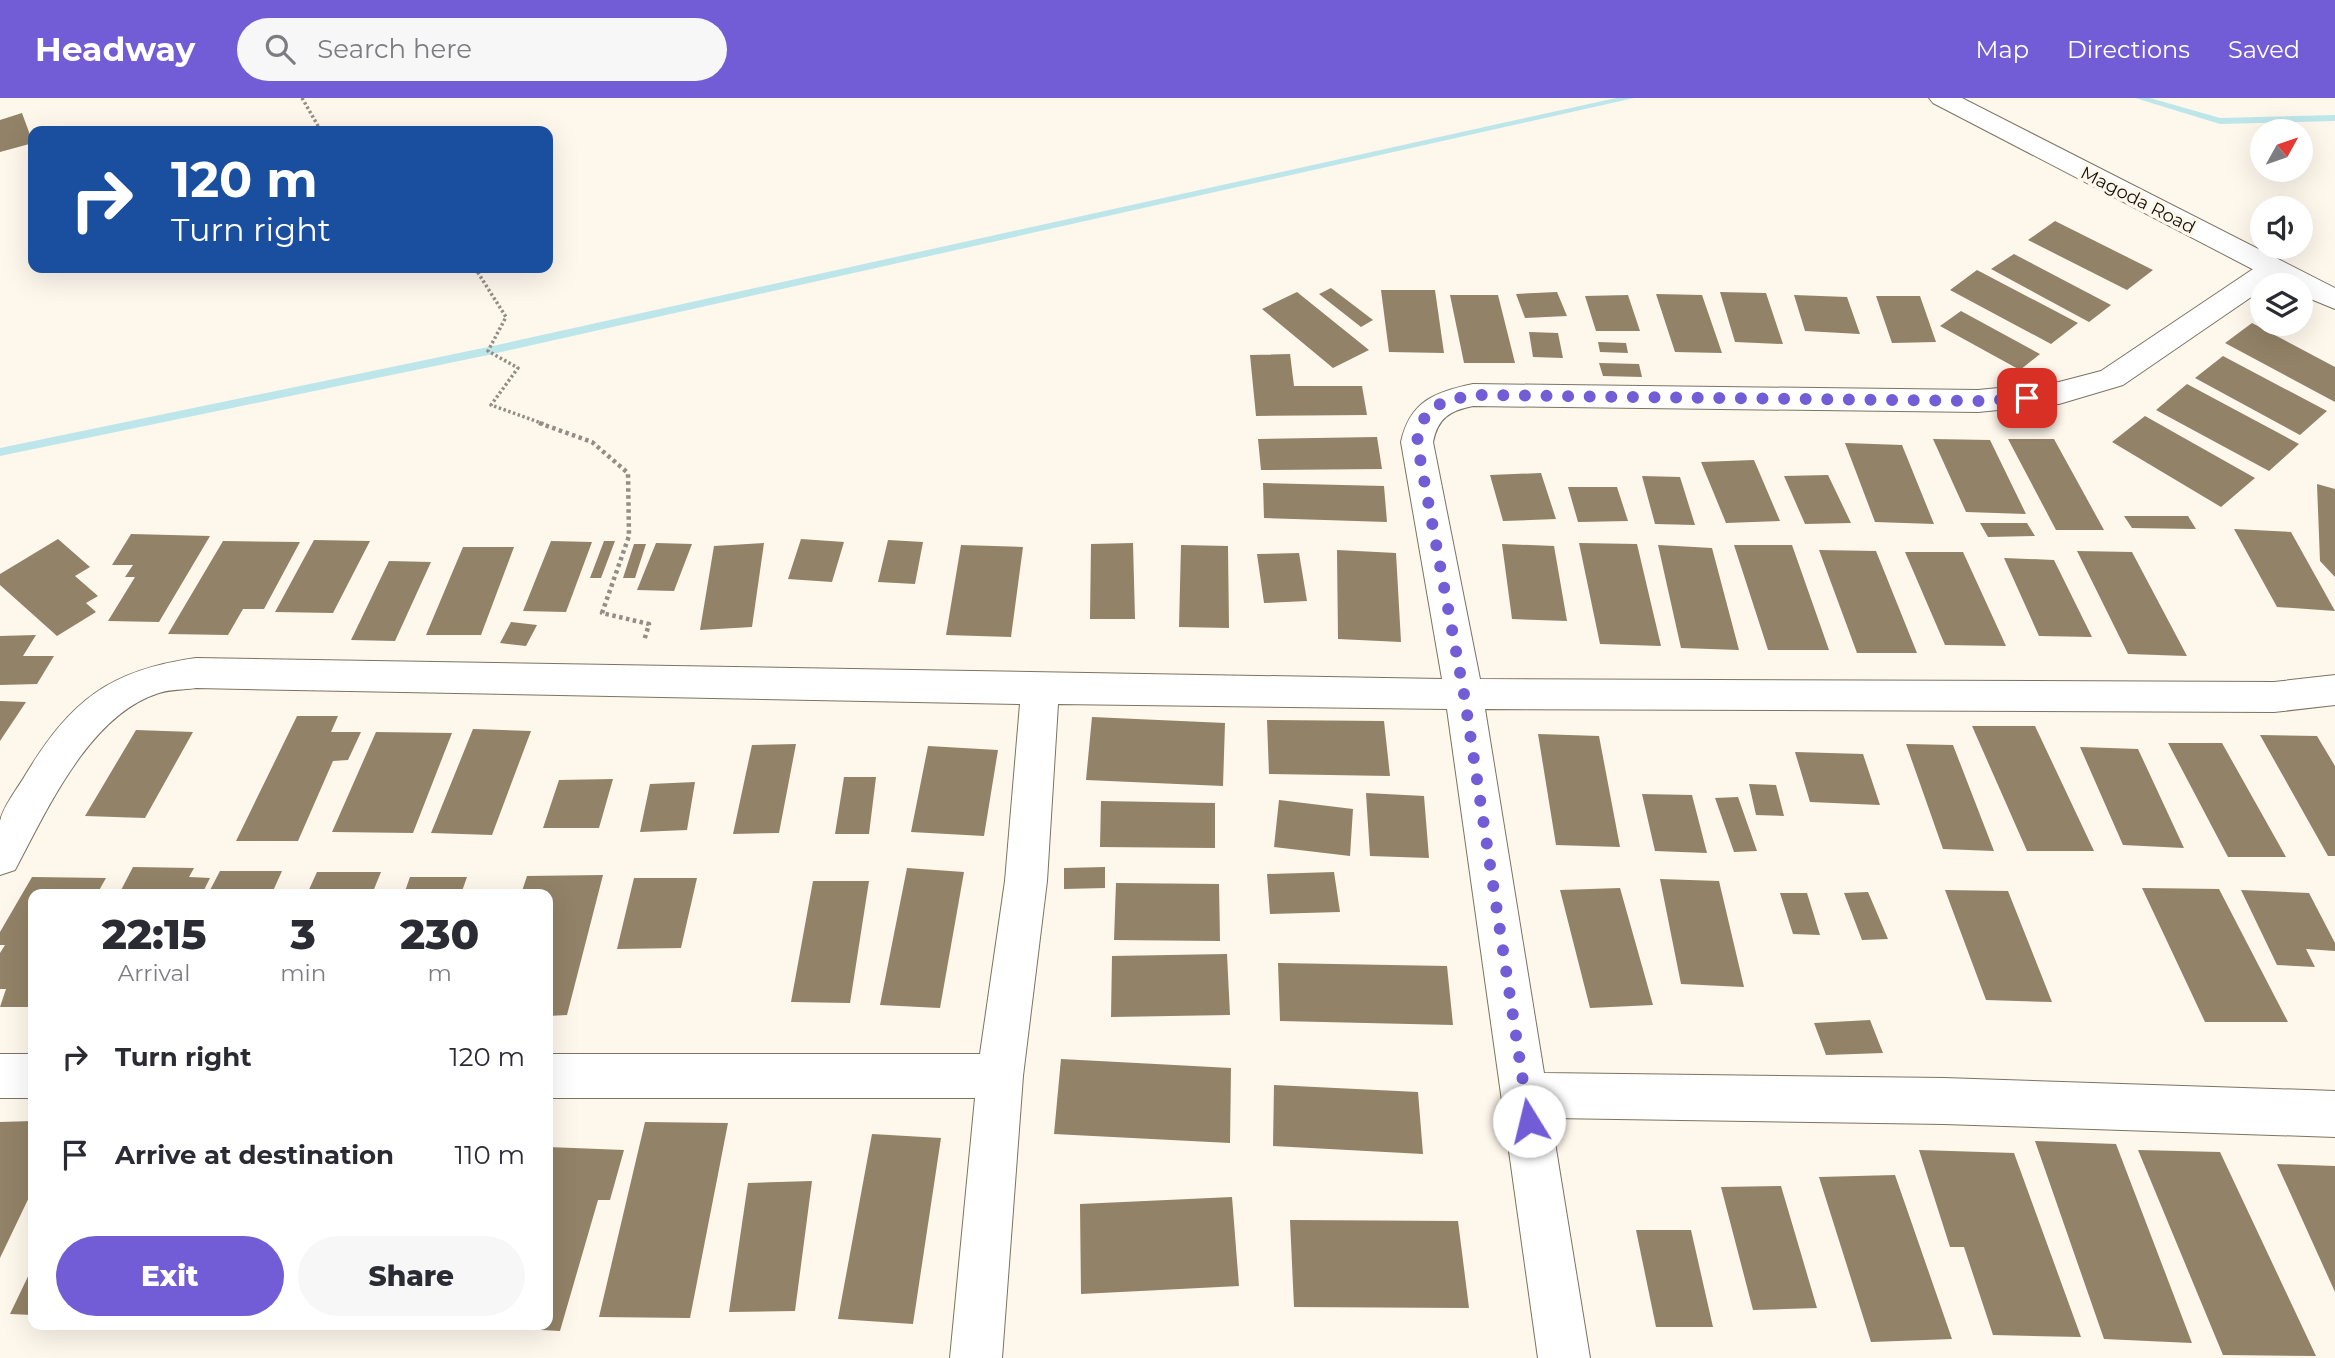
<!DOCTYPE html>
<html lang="en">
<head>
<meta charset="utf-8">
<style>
  body { margin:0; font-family:Montserrat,sans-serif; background:#f7f7f7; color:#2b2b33; height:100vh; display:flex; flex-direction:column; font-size:26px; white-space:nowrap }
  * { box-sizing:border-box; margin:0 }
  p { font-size:23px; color:#7c7c81 }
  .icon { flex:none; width:38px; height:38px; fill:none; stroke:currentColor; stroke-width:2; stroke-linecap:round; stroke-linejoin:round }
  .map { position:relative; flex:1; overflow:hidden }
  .sheet { position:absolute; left:28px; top:791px; width:525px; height:441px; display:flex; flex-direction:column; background:#fff; border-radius:14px; box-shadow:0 7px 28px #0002 }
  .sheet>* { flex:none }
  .hud { position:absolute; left:28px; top:28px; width:525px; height:147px; border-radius:14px; box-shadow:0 7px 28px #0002; background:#1a4fa0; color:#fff; overflow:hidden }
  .needle { width:46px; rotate:50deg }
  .tools { position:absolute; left:2250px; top:21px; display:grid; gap:14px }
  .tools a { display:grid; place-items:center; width:63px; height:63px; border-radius:50%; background:#fff; box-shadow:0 7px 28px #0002; font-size:35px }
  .pin { position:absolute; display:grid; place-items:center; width:60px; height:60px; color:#fff; margin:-30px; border-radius:14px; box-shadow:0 4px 10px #0006 }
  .me { position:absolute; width:77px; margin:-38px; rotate:351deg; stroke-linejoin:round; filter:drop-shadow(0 0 5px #0008) }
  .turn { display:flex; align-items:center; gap:24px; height:147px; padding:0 28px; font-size:32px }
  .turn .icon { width:91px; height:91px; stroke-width:2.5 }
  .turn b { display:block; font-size:49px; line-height:60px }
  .eta { display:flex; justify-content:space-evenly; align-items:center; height:119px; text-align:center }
  .eta b { font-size:42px; font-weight:800; line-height:49px }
  .primary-button { display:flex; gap:14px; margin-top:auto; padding:14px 28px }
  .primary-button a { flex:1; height:80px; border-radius:42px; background:#725dd7; color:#fff; font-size:28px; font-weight:800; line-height:80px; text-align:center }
  .primary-button a+a { background:#f7f7f7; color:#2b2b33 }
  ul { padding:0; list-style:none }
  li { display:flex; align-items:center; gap:21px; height:98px; padding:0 28px }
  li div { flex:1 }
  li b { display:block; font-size:26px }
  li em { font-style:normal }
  header { display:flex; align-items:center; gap:42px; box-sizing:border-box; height:98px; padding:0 35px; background:#725dd7; color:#fff }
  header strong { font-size:33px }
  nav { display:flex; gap:38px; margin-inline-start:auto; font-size:24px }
  .search { width:490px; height:63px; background:#f7f7f7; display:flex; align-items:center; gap:18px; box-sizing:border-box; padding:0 24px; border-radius:38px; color:#7c7c81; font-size:26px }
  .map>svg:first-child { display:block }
</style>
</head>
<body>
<header>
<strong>Headway</strong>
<div class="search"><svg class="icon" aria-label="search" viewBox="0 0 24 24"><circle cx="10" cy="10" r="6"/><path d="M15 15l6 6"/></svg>Search here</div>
<nav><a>Map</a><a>Directions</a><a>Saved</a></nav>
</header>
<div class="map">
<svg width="2335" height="1260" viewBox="0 0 2335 1260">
  <rect width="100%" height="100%" fill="#fef7ec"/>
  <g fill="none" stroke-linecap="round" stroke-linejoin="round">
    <path fill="#bde6eb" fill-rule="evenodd" d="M1616,0H1634L488,257L0,358V350L488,249Z
      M2135,0H2150L2220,20L2335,17V23L2220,26Z"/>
  </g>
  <path fill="#928267" d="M22,15L33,45L0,54V22Z
    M2055,123L2153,172L2127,192L2028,142Z
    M2014,156L2111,207L2089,224L1991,171Z
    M1977,172L2078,225L2051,246L1950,192Z
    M1331,190L1373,222L1361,229L1319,196Z
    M1381,192H1435L1444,255L1389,254Z
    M1297,194L1369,252L1333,270L1262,211Z
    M1557,194L1567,218L1525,220L1516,196Z
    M1720,194L1766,195L1783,246L1735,244Z
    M1656,196L1702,197L1722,255L1675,254Z
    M1450,197H1498L1515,265H1464Z
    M1628,197L1640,233H1596L1585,198Z
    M1794,197L1847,199L1860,236L1805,233Z
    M1876,198H1920L1936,244L1892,245Z
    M1961,213L2040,256L2020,272L1940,228Z
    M2252,225L2335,269V304L2225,245Z
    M1529,234L1558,235L1563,260L1533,259Z
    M1598,244L1626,245L1628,255L1600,254Z
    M1290,256L1294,288H1362L1367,317L1256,318L1250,257Z
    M2223,258L2327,313L2300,337L2195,280Z
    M1599,265L1639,266L1642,279L1603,278Z
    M2187,286L2299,346L2269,373L2156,312Z
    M2145,318L2255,380L2221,409L2112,344Z
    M1377,339L1382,371L1261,372L1258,341Z
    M1933,341L1990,342L2026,416L1966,414Z
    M2008,341H2054L2104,432H2056Z
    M1845,345L1902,347L1934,426L1875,424Z
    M1754,362L1780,423L1726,425L1701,364Z
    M1541,375L1556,421L1503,423L1490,377Z
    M1828,377L1851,425L1805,426L1784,378Z
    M1642,378L1680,379L1695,427L1655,426Z
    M1263,385L1384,388L1387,424L1264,420Z
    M2317,386L2335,391V479L2320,463Z
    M1568,389H1617L1628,423L1578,424Z
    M2124,418H2188L2196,431L2132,430Z
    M1980,425H2027L2035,438L1988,439Z
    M2234,431L2291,434L2335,513L2277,509Z
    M131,436L210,438L159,524L108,523L135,479H125L133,467H112Z
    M58,441L90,469L75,478L98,498L86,505L96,514L57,538L0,487V476Z
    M801,441L844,444L832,484L788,481Z
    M314,442L370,443L333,515L275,514Z
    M888,442L923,444L915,486L878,484Z
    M223,443L300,444L264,511H243L228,537L168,536Z
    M551,443L592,444L566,514L523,513Z
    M604,443H615L601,480H590Z
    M656,445L692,446L674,493L637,492Z
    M764,445L752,529L700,532L714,448Z
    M1133,445L1135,521H1090L1091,446Z
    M1579,445L1637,446L1661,548L1600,546Z
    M634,446H646L635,480H623Z
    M1502,446L1554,448L1567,523L1512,521Z
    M961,447L1023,449L1011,539L946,537Z
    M1181,447L1228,448L1229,530L1179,529Z
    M1658,447L1712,450L1739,552L1681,550Z
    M1734,447H1792L1829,552H1768Z
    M463,449H514L481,537H426Z
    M1337,452L1396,455L1401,544L1338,541Z
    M1819,452L1876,453L1917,555H1857Z
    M2077,453L2132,454L2187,558L2128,556Z
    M1905,454H1963L2006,548L1945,547Z
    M1299,455L1307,503L1264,505L1257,456Z
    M2004,460L2054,462L2092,539L2039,538Z
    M389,463L431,464L395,543L351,542Z
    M511,524L537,527L526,548L500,545Z
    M36,537L23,558H54L37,586L0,587V538Z
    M0,603L26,604L0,643Z
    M297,618H338L331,634H361L348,662L333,663L298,743H236Z
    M1092,619L1225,625L1223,688L1086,682Z
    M1267,622L1384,623L1390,678L1269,676Z
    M1972,628H2035L2094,753H2027Z
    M473,631L531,633L492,737L431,735Z
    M136,632L193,634L145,720L85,718Z
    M376,634L452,635L413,735L332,734Z
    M1538,636L1599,638L1620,749L1556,747Z
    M2260,637L2317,638L2335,668V758H2328Z
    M2168,645H2222L2286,759H2228Z
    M796,646L779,735L733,736L752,647Z
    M1906,646L1953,647L1994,753L1943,751Z
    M928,648L998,652L984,738L911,734Z
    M2080,649L2138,651L2184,750L2123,747Z
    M1795,654L1863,656L1880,707L1810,704Z
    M844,679H876L869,736H835Z
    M613,681L599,730H543L559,682Z
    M695,684L687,732L640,734L650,686Z
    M1749,686L1776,687L1784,718L1756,717Z
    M1366,695L1424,698L1429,760L1370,758Z
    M1642,696L1692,697L1707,755L1655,753Z
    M1738,699L1757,753L1734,754L1715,700Z
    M1279,702L1353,711L1350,758L1274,749Z
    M1101,703L1215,705V750L1100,749Z
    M133,769L194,770L189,779L210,780L202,796H119Z
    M1105,769V790L1064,791V770Z
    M907,770L964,774L940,910L880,907Z
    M220,773H282L273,793H288L287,796H208Z
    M317,774H381L372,796H307Z
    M1334,774L1340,814L1270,816L1267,776Z
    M603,777L567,917L548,918V796H521L527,778Z
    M32,779L106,780L97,796H33V909H0L6,891H0V855L5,847H0V834Z
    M410,779H467L461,796H404Z
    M634,780H697L681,850L617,851Z
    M1660,781L1719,783L1744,889L1681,886Z
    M813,783H869L850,905L791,904Z
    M1116,785L1219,786L1220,843L1114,842Z
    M1620,790L1653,907L1590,910L1560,792Z
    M2142,790L2219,791L2288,924H2205Z
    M1945,792L2008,793L2052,904L1986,902Z
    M2241,792L2309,795L2335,845V853L2306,851L2315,869L2277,867Z
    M1868,794L1888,841L1862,842L1844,795Z
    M1780,795H1807L1820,837L1793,836Z
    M1227,856L1230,917L1111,919L1112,858Z
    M1278,865L1447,868L1453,927L1280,923Z
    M1870,922L1883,955L1826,957L1814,925Z
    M1061,961L1231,970L1230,1045L1054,1036Z
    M1274,987L1418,994L1423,1056L1273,1048Z
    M33,1023V1091L0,1160V1024Z
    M645,1024L728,1025L690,1220L599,1219Z
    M872,1036L941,1040L913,1226L838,1221Z
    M2035,1043L2116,1046L2192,1245L2104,1241Z
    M548,1049L624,1052L610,1102H598L560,1233L484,1229L548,1227Z
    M1919,1052L2014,1055L2081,1239L1993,1237L1964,1149H1950Z
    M2138,1052L2220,1054L2316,1258L2223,1257Z
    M2277,1066L2335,1068V1194Z
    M1895,1077L1952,1241L1871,1244L1819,1079Z
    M812,1083L795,1213L729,1214L748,1085Z
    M1781,1088L1817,1210L1753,1212L1721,1089Z
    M1232,1099L1239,1188L1081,1196L1080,1106Z
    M1290,1122L1458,1123L1469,1210L1294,1209Z
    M1636,1132H1691L1713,1229H1656Z
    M33,1168V1217L10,1216Z"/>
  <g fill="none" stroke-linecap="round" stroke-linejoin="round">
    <defs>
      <path id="minor" d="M2272,162L2282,165L2286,171L2268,187H2263V191L2123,287L2059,306L1978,314L1473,308C1449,313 1438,320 1433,344L1480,581L2274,584L2335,577V607L2274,614L1485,611L1544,975L1944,980L2335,993V1039L1944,1026L1551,1020L1590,1260H1538L1447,611L1058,606L1047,783L1023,978L1002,1260H950L975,1000H548V956H980L1005,783L1020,606L196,590C184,592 170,591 159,595C89,617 47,712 15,772L0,777C0,760 0,740 0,723C3,708 18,690 26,676C71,602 110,572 196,560L1442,581L1401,344C1410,303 1435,294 1473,286L1978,292L2059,284L2101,273L2262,165Z
        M0,956H33V1000H0Z"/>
      <path id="tertiary" d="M1929,0H1962L2335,190V211L2301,197V187H2283L1933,5Z"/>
    </defs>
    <use href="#minor" stroke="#7c7362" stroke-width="2"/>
    <use href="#tertiary" stroke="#7c7362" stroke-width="2"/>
    <path stroke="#938d85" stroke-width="3.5" stroke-dasharray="2.5 2.5" stroke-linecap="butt" d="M302,0L321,33
      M475,170L506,219L488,253L518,270L491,307L544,326"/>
    <path stroke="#938d85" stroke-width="4.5" stroke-dasharray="3.5 3.5" stroke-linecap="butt" d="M539,325L592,344L628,375L629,438L602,515L649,526L644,543"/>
    <use href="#minor" fill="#fff" fill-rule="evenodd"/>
    <use href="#tertiary" fill="#fff" fill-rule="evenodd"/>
  </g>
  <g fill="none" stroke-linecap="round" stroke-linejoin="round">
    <path stroke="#725dd7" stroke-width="12" stroke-dasharray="0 21.6" d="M1529,1023L1464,596L1417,344C1423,307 1439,304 1473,297L1978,303L2027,300"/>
  </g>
  <g text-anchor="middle" stroke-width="7" stroke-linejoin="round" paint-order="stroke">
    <g font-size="18" fill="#16120c" stroke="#fef7ec">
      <text transform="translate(2138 102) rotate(27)" y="6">Magoda Road</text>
    </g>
  </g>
</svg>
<div class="tools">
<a><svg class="needle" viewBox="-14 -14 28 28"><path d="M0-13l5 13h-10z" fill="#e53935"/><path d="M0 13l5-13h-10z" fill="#7c7c81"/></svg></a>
<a><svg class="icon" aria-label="sound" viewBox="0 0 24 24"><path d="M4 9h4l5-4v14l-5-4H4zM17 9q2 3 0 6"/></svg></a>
<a><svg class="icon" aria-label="layers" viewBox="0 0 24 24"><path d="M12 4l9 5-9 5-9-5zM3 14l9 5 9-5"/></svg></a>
</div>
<div class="pin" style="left:2027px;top:300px;background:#d93025"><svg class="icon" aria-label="arrive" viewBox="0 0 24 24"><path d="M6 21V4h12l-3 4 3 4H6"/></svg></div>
<svg class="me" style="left:1529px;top:1023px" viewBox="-20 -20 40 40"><circle r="19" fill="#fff"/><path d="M0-13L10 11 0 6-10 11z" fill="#725dd7"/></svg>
<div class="hud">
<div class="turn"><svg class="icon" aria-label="right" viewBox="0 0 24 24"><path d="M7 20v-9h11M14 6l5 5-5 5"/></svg><div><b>120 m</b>Turn right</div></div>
</div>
<section class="sheet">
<div class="eta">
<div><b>22:15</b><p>Arrival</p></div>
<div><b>3</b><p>min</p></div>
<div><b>230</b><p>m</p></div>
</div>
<ul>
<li><svg class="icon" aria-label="right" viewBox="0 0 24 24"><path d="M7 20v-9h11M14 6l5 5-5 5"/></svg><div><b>Turn right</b></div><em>120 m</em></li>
<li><svg class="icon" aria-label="arrive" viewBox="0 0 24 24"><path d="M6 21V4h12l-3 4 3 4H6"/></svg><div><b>Arrive at destination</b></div><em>110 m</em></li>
</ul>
<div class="primary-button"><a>Exit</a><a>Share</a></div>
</section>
</div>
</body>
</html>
